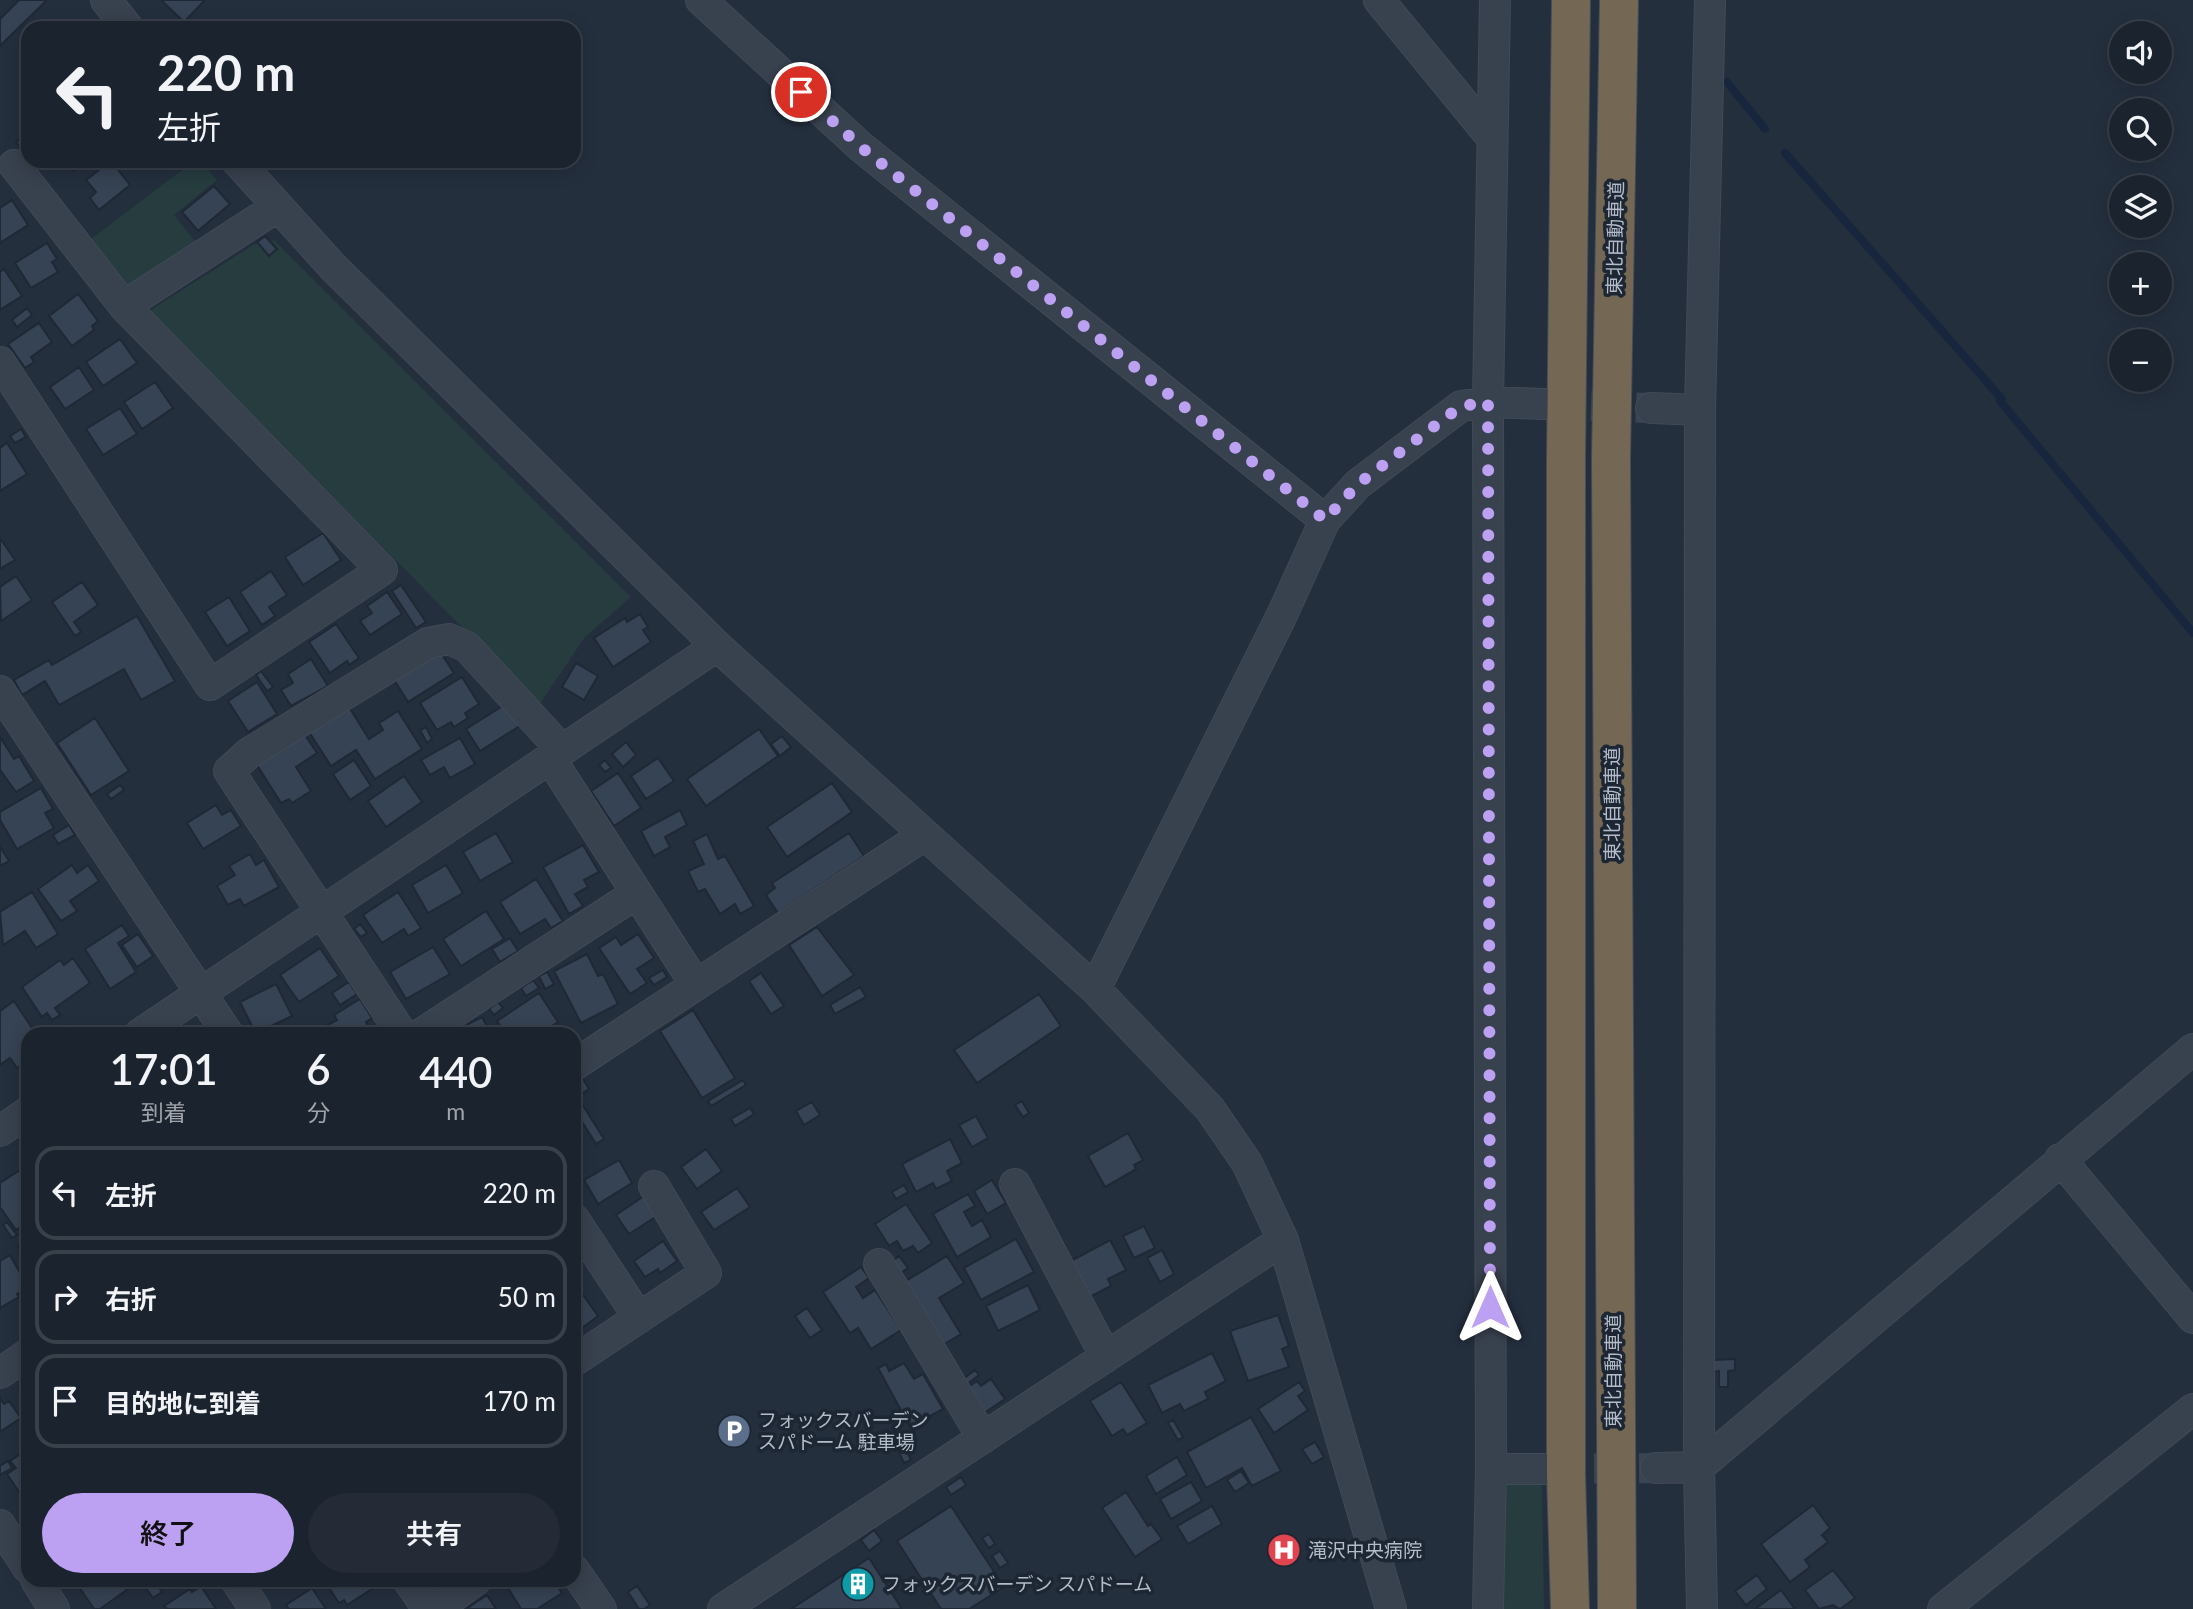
<!DOCTYPE html>
<html lang="ja">
<head>
<meta charset="utf-8">
<style>
  body { margin:0; font-family:Lato,"Noto Sans JP",sans-serif; background:#242b36; color:#f1f3f6; height:100vh; display:flex; flex-direction:column; font-size:26px; white-space:nowrap }
  * { box-sizing:border-box; margin:0 }
  p { font-size:23px; color:#a0a4aa }
  .icon { flex:none; width:38px; height:38px; fill:none; stroke:currentColor; stroke-width:2; stroke-linecap:round; stroke-linejoin:round }
  .map { position:relative; flex:1; overflow:hidden }
  .sheet { position:absolute; left:21px; top:1027px; width:560px; height:560px; display:flex; flex-direction:column; background:#1b232e; border-radius:21px; box-shadow:0 4px 18px #0003,0 0 0 2px #39404a }
  .sheet>* { flex:none }
  .hud { position:absolute; left:21px; top:21px; width:560px; height:147px; border-radius:21px; box-shadow:0 4px 18px #0003,0 0 0 2px #39404a; background:#1b232e; color:#f1f3f6; overflow:hidden }
  .tools { position:absolute; left:2109px; top:21px; display:grid; gap:14px }
  .tools a { display:grid; place-items:center; width:63px; height:63px; border-radius:50%; background:#1b232e; box-shadow:0 4px 18px #0003,0 0 0 2px #39404a; font-size:35px }
  .pin { position:absolute; display:grid; place-items:center; width:60px; height:60px; color:#fff; margin:-30px; border:4px solid #fff; border-radius:50%; box-shadow:0 2px 7px #0007 }
  .me { position:absolute; width:77px; margin:-38px; rotate:0deg; stroke-linejoin:round; filter:drop-shadow(0 0 5px #0008) }
  .turn { display:flex; align-items:center; gap:24px; height:147px; padding:0 21px; font-size:32px }
  .turn .icon { width:91px; height:91px; stroke-width:2.5 }
  .turn b { display:block; font-size:49px; line-height:60px }
  .eta { display:flex; justify-content:space-evenly; align-items:center; height:119px; text-align:center }
  .eta b { font-size:42px; font-weight:600; line-height:49px }
  .primary-button { display:flex; gap:14px; margin-top:auto; padding:14px 21px }
  .primary-button a { flex:1; height:80px; border-radius:42px; background:#bca0f2; color:#111; font-size:28px; font-weight:600; line-height:80px; text-align:center }
  .primary-button a+a { background:#242b36; color:#f1f3f6 }
  ul { padding:0; list-style:none }
  li { display:flex; align-items:center; gap:21px; height:94px; margin:0 14px 10px; padding:0 7px; border:4px solid #39404a; border-radius:21px }
  li div { flex:1 }
  li b { display:block; font-size:26px }
  li em { font-style:normal }
  .map>svg:first-child { display:block }
</style>
</head>
<body>
<div class="map">
<svg width="2193" height="1609" viewBox="0 0 2193 1609">
  <rect width="100%" height="100%" fill="#242f3e"/>
  <path fill="#263c3f" d="M194,161H201L217,180L174,215L199,246L125,292L87,242Z
    M274,240L631,597L585,637L539,705L149,311L255,244Z
    M1542,1479L1544,1609H1504L1502,1480Z"/>
  <g fill="none" stroke-linecap="round" stroke-linejoin="round">
    <path stroke="#17263c" stroke-width="8" d="M1727,82L1765,129
      M1785,153L2002,399L2000,401L2193,633"/>
  </g>
  <path fill="#364354" stroke="#1f2835" stroke-width="2" d="M19,0H47L0,46V19Z
    M161,0H205L184,22Z
    M21,139L28,148L26,155L16,142Z
    M66,161H88L73,171Z
    M111,161L130,185L99,210L90,198L96,192L86,180Z
    M214,186L230,204L198,231L182,212Z
    M12,200L28,225L0,243V208Z
    M265,236L277,249L269,256L257,242Z
    M47,243L57,259L52,262L58,272L31,288L15,263Z
    M4,269L22,296L0,310V272Z
    M78,294L98,321L92,326L94,330L72,346L49,316Z
    M27,308L32,315L17,327L12,320Z
    M39,323L52,342L31,357L34,362L25,368L8,344Z
    M120,339L137,363L103,386L86,362Z
    M79,367L94,390L65,409L50,387Z
    M155,382L173,408L142,429L124,402Z
    M120,408L137,434L103,455L86,429Z
    M21,429L26,437L15,443L10,436Z
    M7,443L27,474L0,491V448Z
    M323,533L341,560L303,585L285,557Z
    M0,538L15,560L0,569Z
    M271,571L287,595L269,607L275,616L262,625L240,592Z
    M16,576L32,600L1,621L0,587Z
    M82,582L98,605L74,622L81,632L75,636L52,602Z
    M401,585L426,622L416,628L392,591Z
    M387,592L402,614L370,635L360,621L372,613L367,606Z
    M229,597L250,631L227,646L205,612Z
    M640,614L648,627L643,630L651,642L613,667L594,638L625,618L627,622Z
    M137,616L175,681L141,700L124,669L59,705L45,681L22,695L14,680L49,660L52,665Z
    M336,624L359,658L349,665L347,661L330,673L309,642Z
    M439,650L454,673L408,702L393,678Z
    M311,659L328,686L291,706L281,690L293,683L288,674Z
    M576,663L598,676L584,700L562,687Z
    M261,671L273,687L267,691L256,675Z
    M462,677L479,704L465,713L468,718L454,727L451,722L437,730L420,703Z
    M257,682L277,714L248,732L228,701Z
    M509,702L523,724L480,751L466,729Z
    M349,707L369,739L383,730L379,723L398,711L422,749L375,779L356,750L331,766L309,732Z
    M95,718L129,771L91,795L57,743Z
    M426,727L432,739L427,743L420,730Z
    M759,729L778,756L706,806L687,779Z
    M305,735L317,753L296,767L311,791L292,803L289,799L281,803L257,765Z
    M782,736L791,747L780,756L771,744Z
    M0,737L14,759L19,756L34,781L16,792L0,770Z
    M460,738L475,764L450,778L444,767L430,775L421,760Z
    M626,742L636,755L623,767L612,754Z
    M658,758L674,781L646,799L631,776Z
    M354,760L371,786L350,800L333,774Z
    M605,760L611,768L605,772L599,765Z
    M618,773L641,808L614,826L591,791Z
    M404,776L422,802L386,827L368,801Z
    M832,783L852,812L787,857L767,827Z
    M120,785L124,790L111,799L107,794Z
    M41,788L53,809L45,813L54,828L17,849L0,820V812Z
    M216,805L222,815L231,810L241,826L203,849L187,823Z
    M680,810L687,825L665,837L670,847L654,856L641,831Z
    M69,825L75,835L58,844L53,835Z
    M496,833L513,862L480,881L463,852Z
    M849,833L864,856L778,913L766,895L775,888L772,883Z
    M707,834L718,859L725,856L754,906L740,914L735,904L720,914L705,889L698,892L688,871L704,864L693,841Z
    M583,845L599,872L584,880L588,887L575,894L583,906L569,914L543,867Z
    M0,847L9,861L0,866Z
    M250,854L256,865L264,860L279,887L244,906L240,899L228,905L217,886L235,875L229,866Z
    M72,865L77,873L88,865L99,881L70,901L77,911L61,921L38,889Z
    M446,865L463,893L428,913L412,885Z
    M536,879L563,921L551,928L545,919L520,934L500,902Z
    M32,892L58,934L36,948L25,931L3,945L0,912Z
    M398,892L421,928L408,936L404,929L382,943L363,915Z
    M486,911L504,939L461,966L443,939Z
    M360,924L367,933L361,937L354,929Z
    M122,925L129,936L118,943L136,972L110,989L85,949Z
    M817,927L854,975L822,996L789,945Z
    M138,934L153,956L137,967L122,945Z
    M638,934L654,958L637,969L647,983L630,994L599,948L616,937L621,945Z
    M510,938L518,951L500,962L492,949Z
    M433,947L450,974L406,999L390,972Z
    M320,948L339,976L299,1002L280,975Z
    M587,954L598,976L603,974L618,1004L581,1023L554,971Z
    M73,958L90,983L55,1008L60,1015L52,1020L47,1013L42,1017L22,987L60,960L64,965Z
    M663,970L667,977L654,985L649,978Z
    M547,972L554,984L545,989L539,976Z
    M761,973L784,1006L771,1014L749,981Z
    M533,980L539,988L526,996L521,988Z
    M349,982L357,994L340,1005L332,993Z
    M276,984L292,1016L271,1026L275,1034H256L240,1002Z
    M860,987L866,997L835,1014L830,1005Z
    M539,993L558,1022L547,1029L549,1033L506,1034L497,1021Z
    M1039,994L1061,1026L977,1083L954,1050Z
    M360,999L372,1018L366,1022L373,1034H325L322,1028L337,1020L334,1015Z
    M14,1001L36,1034H28V1061L17,1068L10,1058L0,1065V1011Z
    M498,1002L503,1008L494,1015L489,1009Z
    M693,1010L735,1078L702,1098L660,1031Z
    M482,1017L491,1034H460L470,1029L468,1024Z
    M68,1025L74,1034H53Z
    M582,1077L589,1089L583,1093L575,1080Z
    M743,1080L746,1085L711,1106L708,1101Z
    M1022,1101L1029,1113L1023,1117L1015,1105Z
    M812,1102L820,1115L804,1125L796,1111Z
    M582,1104L604,1139L596,1144L574,1109Z
    M750,1108L754,1114L735,1126L731,1119Z
    M976,1116L988,1138L972,1147L959,1125Z
    M574,1125L583,1141L575,1146L580,1155L574,1159Z
    M1128,1133L1143,1160L1134,1165L1136,1169L1105,1187L1088,1156Z
    M950,1139L962,1163L947,1171L952,1181L936,1189L933,1183L916,1192L902,1164Z
    M706,1149L722,1171L697,1189L681,1167Z
    M619,1160L632,1183L598,1204L584,1180Z
    M28,1165V1215L25,1217L28,1222L16,1230L0,1207V1183Z
    M992,1180L1006,1203L987,1214L974,1191Z
    M904,1185L908,1192L896,1199L892,1192Z
    M737,1188L750,1207L714,1230L701,1212Z
    M968,1194L975,1206L964,1212L972,1226L982,1220L991,1237L957,1257L933,1214Z
    M644,1196L657,1216L629,1234L616,1215Z
    M906,1204L932,1243L918,1253L913,1246L903,1251L897,1241L889,1246L875,1224Z
    M7,1222L17,1235L12,1238L3,1225Z
    M1144,1226L1155,1248L1134,1258L1123,1236Z
    M1016,1239L1034,1272L981,1300L964,1268Z
    M28,1240V1262L18,1246Z
    M1110,1240L1126,1270L1108,1279L1111,1286L1086,1299L1067,1263Z
    M663,1241L677,1261L660,1273L658,1269L645,1277L634,1261Z
    M1162,1250L1174,1274L1160,1282L1147,1258Z
    M10,1255L28,1287L17,1294L19,1297L0,1308V1261Z
    M899,1256L908,1268L898,1275L889,1264Z
    M947,1256L964,1283L939,1298L961,1334L943,1345L904,1282Z
    M861,1267L869,1278L856,1287L863,1298L875,1290L901,1330L871,1349L858,1328L850,1333L823,1292Z
    M576,1285L598,1316L582,1328L574,1317Z
    M1028,1285L1040,1310L998,1331L986,1306Z
    M807,1308L822,1330L810,1338L795,1316Z
    M1278,1315L1289,1346L1282,1349L1289,1367L1248,1381L1230,1331Z
    M1212,1353L1226,1381L1205,1392L1208,1399L1184,1411L1180,1404L1162,1413L1148,1385Z
    M1735,1359V1370L1728,1371V1387H1719V1371L1714,1372V1360Z
    M904,1363L914,1379L923,1374L943,1409L910,1427L878,1368L886,1364L889,1371Z
    M975,1370L979,1375L966,1385L962,1380Z
    M28,1371V1404L19,1386L25,1382L21,1375Z
    M991,1379L1005,1399L984,1413L967,1388L977,1381L981,1386Z
    M1121,1382L1147,1423L1127,1435L1123,1429L1112,1436L1090,1401Z
    M1299,1382L1305,1391L1298,1396L1308,1410L1274,1433L1258,1409Z
    M0,1398L4,1404L9,1401L21,1418L0,1432Z
    M1251,1417L1281,1471L1252,1486L1242,1468L1206,1488L1187,1452Z
    M1173,1420L1183,1437L1178,1440L1168,1423Z
    M1315,1442L1324,1457L1312,1464L1302,1449Z
    M904,1445L911,1460L904,1463L897,1448Z
    M28,1449V1496L24,1499L7,1474L16,1468L10,1461Z
    M1177,1457L1187,1475L1156,1494L1146,1476Z
    M8,1461L12,1468L0,1475V1466Z
    M1241,1471L1249,1483L1235,1492L1227,1480Z
    M961,1477L966,1485L951,1495L946,1487Z
    M1191,1482L1202,1501L1171,1519L1160,1499Z
    M1126,1492L1148,1526L1151,1524L1162,1539L1135,1557L1102,1508Z
    M1813,1505L1830,1528L1822,1535L1828,1542L1805,1560L1810,1567L1790,1582L1761,1544Z
    M951,1506L1004,1587L969,1609H941L897,1541Z
    M1212,1506L1222,1524L1188,1544L1177,1526Z
    M874,1530L882,1541L869,1551L861,1540Z
    M989,1534L995,1544L989,1548L982,1538Z
    M1000,1551L1008,1563L1000,1568L992,1556Z
    M869,1558L902,1609H791Z
    M1833,1570L1855,1598L1840,1609L1833,1605L1819,1609L1805,1590Z
    M1757,1575L1767,1589L1746,1605L1735,1591Z
    M89,1580H128L132,1586L100,1609H94L79,1587Z
    M148,1580H154L162,1592L153,1598L143,1584Z
    M324,1580H374L378,1585L347,1605L344,1600L339,1603Z
    M509,1580H553L562,1593L537,1609H521L505,1583Z
    M201,1586L216,1609H167L164,1606L190,1589L192,1592Z
    M637,1586L650,1605L644,1609H639L628,1592Z
    M312,1588L326,1609H289L286,1605Z
    M1781,1590L1795,1609H1755Z
    M487,1595L496,1609H466Z"/>
  <g fill="none" stroke-linecap="round" stroke-linejoin="round">
    <path stroke="#3a4453" stroke-width="30" stroke-dasharray="30 15" stroke-linecap="butt" d="M1546,404L1651,408
      M1549,1469L1656,1468"/>
    <defs>
      <path id="minor" d="M106,0L128,28
        M701,0L861,147L1325,520L1282,615L1095,989
        M1379,0L1492,138
        M237,161L333,267L717,646L1095,989L1210,1109L1247,1163L1283,1240L1391,1609
        M124,306L277,207
        M0,362L210,685L382,570L124,306L14,165
        M1651,408L1700,410
        M1325,520L1358,484L1461,406L1488,402L1544,404
        M0,691L228,1034
        M550,758L696,985
        M140,1034L717,646
        M402,1034L229,771L249,753L428,643L449,639L467,647L562,750
        M421,1034L637,893
        M574,1065L923,836
        M0,1131L28,1112
        M2060,1159L2193,1318
        M1015,1184L1106,1357
        M574,1219L639,1318
        M879,1264L983,1438
        M574,1361L706,1273L654,1186
        M0,1373L28,1354
        M1656,1468L1699,1467L2193,1049
        M1491,1469H1549
        M0,1525L28,1568
        M574,1570L601,1609
        M36,1580L54,1609
        M236,1580L255,1609
        M408,1580L428,1609
        M436,1609L476,1580
        M723,1609L1283,1240
        M1488,1609L1491,1469L1488,402L1495,0
        M1702,1609L1699,1467L1700,410L1710,0
        M1943,1609L2193,1409"/>
      <path id="highway" d="M1570,1609L1566,1474V459L1571,0
        M1617,1609L1611,459L1619,0"/>
    </defs>
    <use href="#minor" stroke="#414a57" stroke-width="32"/>
    <use href="#highway" stroke="#434c59" stroke-width="40"/>
    <use href="#minor" stroke="#38414e" stroke-width="30"/>
    <use href="#highway" stroke="#746855" stroke-width="38"/>
  </g>
  <g fill="none" stroke-linecap="round" stroke-linejoin="round">
    <path stroke="#bca0f2" stroke-width="12" stroke-dasharray="0 21.6" d="M801,92L861,147L1325,520L1358,484L1461,406L1488,402L1490,1307"/>
  </g>
  <defs>
    <symbol id="parking-disc" viewBox="-11 -11 22 22"><circle r="9.5" fill="#5c6f8a" stroke="#1d2633"/><path d="M-3.5-5.5H1a3.5 3.5 0 0 1 0 7H-1V5.5H-3.5ZM-1-3.4V-.6H.8a1.4 1.4 0 0 0 0-2.8Z" fill="#fff"/></symbol>
    <symbol id="hospital-disc" viewBox="-11 -11 22 22"><circle r="9.5" fill="#e0444e" stroke="#1d2633"/><path d="M-5-5h3v3.5h4V-5h3V5h-3V1.5h-4V5h-3Z" fill="#fff"/></symbol>
    <symbol id="building-disc" viewBox="-11 -11 22 22"><circle r="9.5" fill="#0f9aa8" stroke="#1d2633"/><path d="M-4-6H4V6H1V3H-1V6H-4ZM-2.5-4.3h1.7v1.8h-1.7ZM.8-4.3h1.7v1.8H.8ZM-2.5-1h1.7V.8h-1.7ZM.8-1h1.7V.8H.8Z" fill="#fff"/></symbol>
  </defs>
  <g fill-rule="evenodd">
    <use href="#parking-disc" x="715" y="1412" width="38" height="38"/>
    <use href="#hospital-disc" x="1265" y="1531" width="38" height="38"/>
    <use href="#building-disc" x="839" y="1565" width="38" height="38"/>
  </g>
  <g text-anchor="middle" stroke-width="7" stroke-linejoin="round" paint-order="stroke">
    <g font-size="19" fill="#b4bcc9" stroke="#1d2633">
      <text transform="translate(1615 238) rotate(-89)" y="7">東北自動車道</text>
      <text transform="translate(1612 804) rotate(-90)" y="7">東北自動車道</text>
      <text transform="translate(1613 1371) rotate(-90)" y="7">東北自動車道</text>
    </g>
    <g font-size="19" fill="#b4bcc9" stroke="#1d2633" text-anchor="start">
      <text x="758" y="1427">フォックスバーデン<tspan x="758" dy="22">スパドーム 駐車場</tspan></text>
      <text x="1308" y="1557">滝沢中央病院</text>
      <text x="882" y="1591">フォックスバーデン スパドーム</text>
    </g>
  </g>
</svg>
<div class="tools">
<a><svg class="icon" aria-label="sound" viewBox="0 0 24 24"><path d="M4 9h4l5-4v14l-5-4H4zM17 9q2 3 0 6"/></svg></a>
<a><svg class="icon" aria-label="search" viewBox="0 0 24 24"><circle cx="10" cy="10" r="6"/><path d="M15 15l6 6"/></svg></a>
<a><svg class="icon" aria-label="layers" viewBox="0 0 24 24"><path d="M12 4l9 5-9 5-9-5zM3 14l9 5 9-5"/></svg></a>
<a>+</a>
<a>−</a>
</div>
<div class="pin" style="left:801px;top:92px;background:#d93025"><svg class="icon" aria-label="arrive" viewBox="0 0 24 24"><path d="M6 21V4h12l-3 4 3 4H6"/></svg></div>
<svg class="me" style="left:1490px;top:1307px" viewBox="-20 -20 40 40"><path d="M0-17L14 15 0 8-14 15z" fill="#bca0f2" stroke="#fff" stroke-width="4"/></svg>
<div class="hud">
<div class="turn"><svg class="icon" aria-label="left" viewBox="0 0 24 24"><path d="M17 20v-9H6M10 6l-5 5 5 5"/></svg><div><b>220 m</b>左折</div></div>
</div>
<section class="sheet">
<div class="eta">
<div><b>17:01</b><p>到着</p></div>
<div><b>6</b><p>分</p></div>
<div><b>440</b><p>m</p></div>
</div>
<ul>
<li><svg class="icon" aria-label="left" viewBox="0 0 24 24"><path d="M17 20v-9H6M10 6l-5 5 5 5"/></svg><div><b>左折</b></div><em>220 m</em></li>
<li><svg class="icon" aria-label="right" viewBox="0 0 24 24"><path d="M7 20v-9h11M14 6l5 5-5 5"/></svg><div><b>右折</b></div><em>50 m</em></li>
<li><svg class="icon" aria-label="arrive" viewBox="0 0 24 24"><path d="M6 21V4h12l-3 4 3 4H6"/></svg><div><b>目的地に到着</b></div><em>170 m</em></li>
</ul>
<div class="primary-button"><a>終了</a><a>共有</a></div>
</section>
</div>
</body>
</html>
